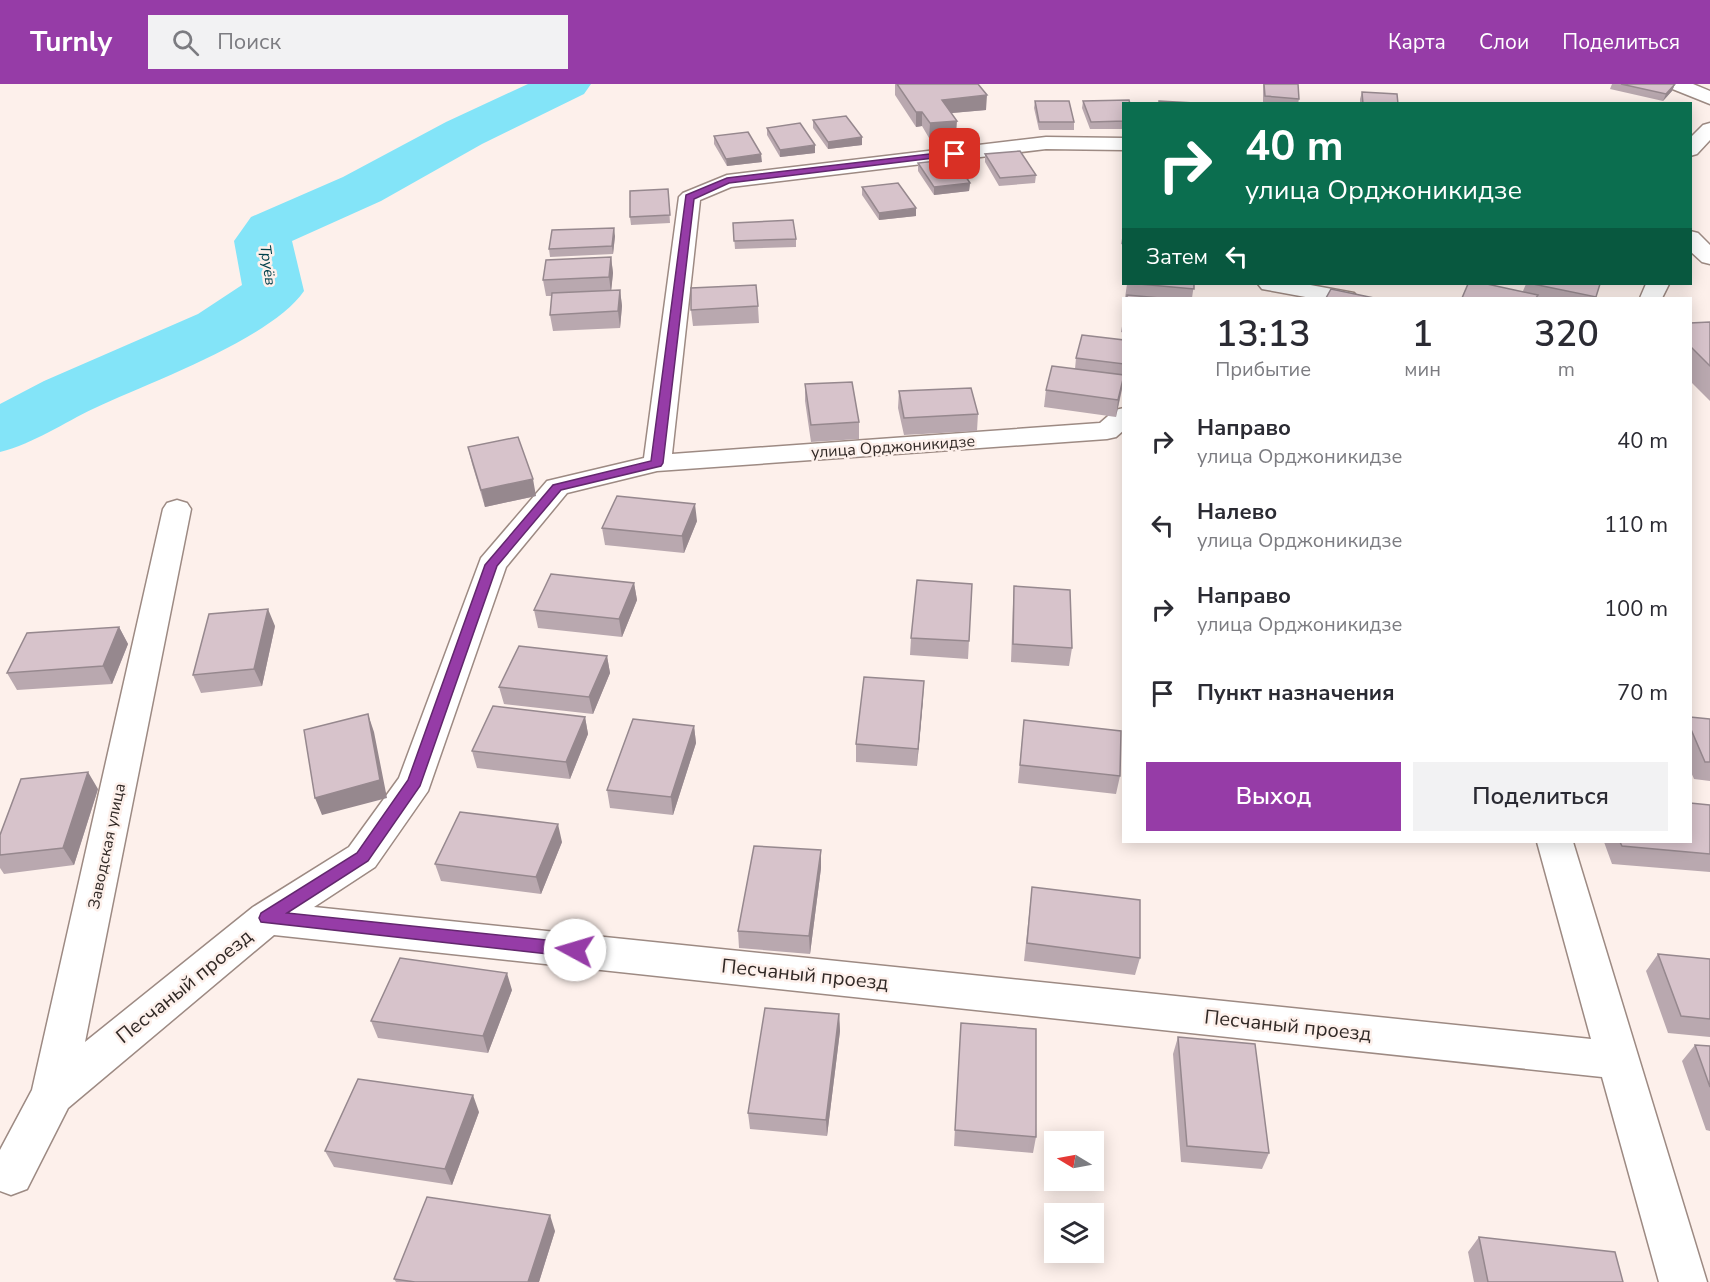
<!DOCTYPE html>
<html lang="ru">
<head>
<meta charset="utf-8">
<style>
  body { margin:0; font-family:"Nunito Sans",sans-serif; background:#f2f2f3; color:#2b2b33; height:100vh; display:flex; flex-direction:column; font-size:22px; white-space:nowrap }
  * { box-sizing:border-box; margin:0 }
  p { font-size:20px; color:#7c7c81 }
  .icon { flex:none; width:33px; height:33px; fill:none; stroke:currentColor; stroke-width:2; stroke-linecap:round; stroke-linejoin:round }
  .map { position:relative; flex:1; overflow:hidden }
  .drawer { position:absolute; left:1122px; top:213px; width:570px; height:546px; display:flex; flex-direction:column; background:#fff; border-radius:0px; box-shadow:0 3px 15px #0003 }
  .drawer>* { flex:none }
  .hud { position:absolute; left:1122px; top:18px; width:570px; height:183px; border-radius:0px; box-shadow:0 3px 15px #0003; background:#0b6e4f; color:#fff; overflow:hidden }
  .needle { width:39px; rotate:280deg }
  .buttons { position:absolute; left:1044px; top:1047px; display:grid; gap:12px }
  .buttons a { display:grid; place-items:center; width:60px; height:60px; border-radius:0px; background:#fff; box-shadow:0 3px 15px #0003; font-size:30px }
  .pin { position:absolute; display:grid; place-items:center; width:51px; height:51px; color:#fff; margin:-26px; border-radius:12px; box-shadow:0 3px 9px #0006 }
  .me { position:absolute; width:66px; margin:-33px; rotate:276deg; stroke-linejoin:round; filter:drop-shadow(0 0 4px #0008) }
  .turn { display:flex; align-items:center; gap:21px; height:126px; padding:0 24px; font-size:27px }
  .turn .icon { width:78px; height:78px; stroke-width:2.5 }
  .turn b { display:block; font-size:42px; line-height:51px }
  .then { display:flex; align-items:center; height:57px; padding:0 24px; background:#0003; gap:12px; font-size:22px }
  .eta { display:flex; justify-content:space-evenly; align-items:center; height:102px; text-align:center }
  .eta b { font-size:36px; font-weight:600; line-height:42px }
  .cta { display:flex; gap:12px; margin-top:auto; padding:12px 24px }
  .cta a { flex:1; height:69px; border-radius:0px; background:#963ca7; color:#fff; font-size:24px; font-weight:600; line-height:69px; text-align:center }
  .cta a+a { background:#f2f2f3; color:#2b2b33 }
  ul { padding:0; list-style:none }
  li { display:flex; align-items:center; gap:18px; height:84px; padding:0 24px }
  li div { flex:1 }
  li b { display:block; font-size:22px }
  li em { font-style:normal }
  header { display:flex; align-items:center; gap:36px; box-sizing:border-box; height:84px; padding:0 30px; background:#963ca7; color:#fff }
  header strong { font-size:28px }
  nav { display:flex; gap:33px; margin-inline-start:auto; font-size:21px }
  .search { width:420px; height:54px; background:#f2f2f3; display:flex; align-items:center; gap:15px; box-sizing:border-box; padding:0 21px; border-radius:0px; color:#7c7c81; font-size:22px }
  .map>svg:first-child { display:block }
</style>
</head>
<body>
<header>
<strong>Turnly</strong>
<div class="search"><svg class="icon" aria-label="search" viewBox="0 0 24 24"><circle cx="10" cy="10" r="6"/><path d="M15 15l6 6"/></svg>Поиск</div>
<nav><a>Карта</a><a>Слои</a><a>Поделиться</a></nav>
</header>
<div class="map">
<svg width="1710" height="1198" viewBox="0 0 1710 1198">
  <rect width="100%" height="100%" fill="#fdf0eb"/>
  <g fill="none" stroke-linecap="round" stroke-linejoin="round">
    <path fill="#83e4f8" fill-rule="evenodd" d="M528,0H591L584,10L482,60L381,117L292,157L304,207C271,255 150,298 95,324C63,339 35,359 0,368V320L44,297L198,230L242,201L234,157L251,133L343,93L446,38Z"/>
    <defs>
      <path id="minor" d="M1668,0H1693L1710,7V20L1670,4Z
        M1710,39V56L1697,70L1690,72V54L1703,41Z
        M1046,53L1124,54V66L1046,65L731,103L700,116L672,370L1100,339L1115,326L1124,324V346L1116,353L1107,355L657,387L567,409L506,483L428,707L375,783L314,823L1591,955L1537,758H1573L1707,1198H1659L1602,993L274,851L68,1024L27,1105L11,1111L0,1107V1066L32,1006L163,425L167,419L177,416L187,419L191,425L85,958L253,823L349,763L399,694L481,474L547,397L644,374L679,113L683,109L727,91Z
        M1690,147L1698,149L1710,161V180L1702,178L1690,167Z
        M1258,200H1305L1354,209L1358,214H1311L1262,205Z
        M1646,200H1669L1662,214H1640Z"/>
    </defs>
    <use href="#minor" stroke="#9d8a83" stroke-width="3"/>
    <use href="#minor" fill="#fff" fill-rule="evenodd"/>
  </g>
  <path fill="#b9a8af" d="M895,0H978L986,26L951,29L956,51L929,54L922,42L916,43L895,11Z
    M1263,0H1298L1299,15L1298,20H1263Z
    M1612,0H1675L1672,7L1663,17L1610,5Z
    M1362,8L1398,20H1360V15Z
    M1035,17L1074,38V46H1039L1034,24Z
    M1083,17L1124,20V45H1090L1082,24Z
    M813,36L862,53V61L828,65L813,44Z
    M767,44L815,69L780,73L767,51Z
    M714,52L762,78L727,82L714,60Z
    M985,70L1036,91L1035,99L999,102L985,78Z
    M918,79L970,99L969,107L934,111L918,87Z
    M862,103L916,132L879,136L862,111Z
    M668,105L670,139L631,141L630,133Z
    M733,139L796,155V163L735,165Z
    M1124,144V161L1121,160Z
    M615,152L613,170L550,173L549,165Z
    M611,173L613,189L611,206H620L622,222L620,244L553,247L550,231L552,212H546L543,196Z
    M1127,200H1194L1192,214H1125Z
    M1526,200H1600L1595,214H1462L1523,207Z
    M758,222L759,239L693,242L691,226Z
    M1124,231V249L1121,248Z
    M1710,238V317L1690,297V239Z
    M1124,256V297L1116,333L1044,323L1046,306L1075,285L1076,274Z
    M805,300L859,338V355L811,358L805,317Z
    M899,307L978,330L977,347L904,351L898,324Z
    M468,363L536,412L485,423L472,380Z
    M697,437L684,469L605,461L602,444Z
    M634,499L637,516L622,553L538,544L534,526Z
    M972,500L968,575L910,571L911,554Z
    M1014,502L1072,564L1069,582L1011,578L1013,520Z
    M275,542L262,602L201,609L193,591Z
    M119,543L128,560L112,600L17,606L7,589Z
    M607,572L610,589L593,630L504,620L499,603Z
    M923,615L917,682L856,678V660Z
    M585,633L588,650L570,695L477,684L472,667Z
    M1690,633L1710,635V697L1694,695L1690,686Z
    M1024,636L1120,692L1116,710L1018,699Z
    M694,642L696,659L673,731L610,724L607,706Z
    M98,705L74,781L4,790L0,784V751Z
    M1710,721V788L1612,780L1604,758H1690Z
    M562,758L541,810L441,797L435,780Z
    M821,784L810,870L739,864L738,847Z
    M1032,803L1140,874L1135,891L1024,877Z
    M1658,870L1710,875V953L1668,949L1646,887Z
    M512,906L488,969L378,954L371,937Z
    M839,930L840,947L827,1052L750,1045L748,1029Z
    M961,939L1036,1053L1033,1069L954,1062Z
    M1178,953L1269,1069L1262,1085L1181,1078L1173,970Z
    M1695,961L1710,962V1047L1706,1046L1682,977Z
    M479,1028L452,1101L334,1083L325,1067Z
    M555,1147L539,1198H396L394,1195Z
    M1479,1153L1623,1198H1474L1468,1168Z"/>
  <path fill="#96888e" d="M1675,0L1672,7L1663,17L1666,10Z
    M987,11L986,26L941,30L942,16Z
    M916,28H922V42L916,43Z
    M957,37L956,51L929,54L930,39Z
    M862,53V61L828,65V58Z
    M815,61V69L780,73V66Z
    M761,70L762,78L727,82L726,75Z
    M970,99L969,107L934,111V103Z
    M916,124V132L879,136V129Z
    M614,144L615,152L613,170L612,162Z
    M611,173L613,189L611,209L609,193Z
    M620,206L622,222L620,244L618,227Z
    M1124,293L1116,333L1118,316Z
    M533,395L536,412L485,423L481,406Z
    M695,420L697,437L684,469L682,452Z
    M634,499L637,516L622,553L619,535Z
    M268,525L275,542L262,602L254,585Z
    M119,543L128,560L112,600L103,582Z
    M607,572L610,589L593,630L589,613Z
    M924,597L923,615L917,682L918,665Z
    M368,630L374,648L387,714L322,731L315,714Z
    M585,633L588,650L570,695L566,678Z
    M694,642L696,659L673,731L671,713Z
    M88,688L98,705L74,781L63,764Z
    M558,740L562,758L541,810L536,793Z
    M821,766V784L810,870L809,852Z
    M507,889L512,906L488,969L483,952Z
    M839,930L840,947L827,1052L826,1036Z
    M473,1011L479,1028L452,1101L445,1085Z
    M550,1131L555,1147L539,1198H528Z"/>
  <path fill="#d7c3cb" stroke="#96888e" stroke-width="1.5" d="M897,0H978L987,11L942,16L957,37L930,39L922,28H916Z
    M1264,0H1298L1299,15L1265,12Z
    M1621,0H1675L1666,10Z
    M1362,8L1397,10L1398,20H1363Z
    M1129,16L1130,20H1124V37L1091,38L1083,17Z
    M1035,17H1069L1074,38H1039Z
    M1159,17L1194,19V20H1159Z
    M846,32L862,53L828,58L813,36Z
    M800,39L815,61L780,66L767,44Z
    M748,48L761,70L726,75L714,52Z
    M1020,67L1036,91L1000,94L985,70Z
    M954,75L970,99L934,103L918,79Z
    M898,99L916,124L879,129L862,103Z
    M668,105L670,131L630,133V107Z
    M793,136L796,155L734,157L733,139Z
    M614,144L612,162L549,165L552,146Z
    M611,173L609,193L543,196L546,176Z
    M1139,200H1194V205Z
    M1468,200H1487L1538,211L1536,214H1462Z
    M1533,200H1600L1596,213Z
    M756,201L758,222L691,226V204Z
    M1331,205L1374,214H1326Z
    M620,206L618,227L550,231L552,209Z
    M1127,211L1160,214H1127Z
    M1710,238V282L1690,262V239Z
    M1082,251L1124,256V280L1076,274Z
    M1052,282L1124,291L1118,316L1046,306Z
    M852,298L859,338L811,341L805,300Z
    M971,304L978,330L904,334L899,307Z
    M518,353L533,395L481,406L468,363Z
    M617,412L695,420L682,452L602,444Z
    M551,490L634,499L619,535L534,526Z
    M917,496L972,500L969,557L911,554Z
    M1014,502L1070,506L1072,564L1013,560Z
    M268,525L254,585L193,591L209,530Z
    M119,543L103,582L7,589L27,549Z
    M519,562L607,572L589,613L499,603Z
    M864,593L924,597L918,665L856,660Z
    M493,622L585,633L566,678L472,667Z
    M368,630L380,696L315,714L304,646Z
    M1690,633L1710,635V678H1705L1690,643Z
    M633,635L694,642L671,713L607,706Z
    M1024,636L1121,647L1120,692L1020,681Z
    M88,688L63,764L0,771V751L21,695Z
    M1690,719L1710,721V770L1622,762L1620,758H1690Z
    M460,728L558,740L536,793L435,780Z
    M754,762L821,766L809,852L738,847Z
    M1032,803L1140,816V874L1027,859Z
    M1658,870L1710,875V935L1681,932Z
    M400,874L507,889L483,952L371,937Z
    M765,924L839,930L826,1036L748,1029Z
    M961,939L1036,945V1053L955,1046Z
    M1178,953L1255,960L1269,1069L1187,1062Z
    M1695,961L1710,962V1003Z
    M358,995L473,1011L445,1085L325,1067Z
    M427,1113L550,1131L528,1198H415L394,1195Z
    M1479,1153L1615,1168L1623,1198H1488Z"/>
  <path fill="#963ca7" stroke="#62276d" stroke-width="1.5" d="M955,67L959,70L958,71L729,99L694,115L663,379L661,382L561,406L497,482L420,702L368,777L287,829L575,859L581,861L583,866L581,871L575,873L261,838L259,834L261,829L357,769L408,696L485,481L553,401L651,377L686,111L727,94Z"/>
  <g text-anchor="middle" stroke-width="5" stroke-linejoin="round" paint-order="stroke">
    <g font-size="15" font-style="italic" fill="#00404b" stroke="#fdf0eb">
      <text transform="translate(268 181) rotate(82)" y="5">Труёв</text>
    </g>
    <g font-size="16" fill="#312926" stroke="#fdf0eb">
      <text transform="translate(893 362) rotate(-4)" y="6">улица Орджоникидзе</text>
      <text transform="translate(106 762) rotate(-78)" y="6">Заводская улица</text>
    </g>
    <g font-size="20" fill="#312926" stroke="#fdf0eb">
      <text transform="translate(805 890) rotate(6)" y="7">Песчаный проезд</text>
      <text transform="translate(184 902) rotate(-39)" y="7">Песчаный проезд</text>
      <text transform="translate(1288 941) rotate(6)" y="7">Песчаный проезд</text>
    </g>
  </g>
</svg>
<div class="buttons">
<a><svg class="needle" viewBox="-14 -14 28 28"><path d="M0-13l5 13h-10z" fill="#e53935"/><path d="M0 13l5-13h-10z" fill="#7c7c81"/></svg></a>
<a><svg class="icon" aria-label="layers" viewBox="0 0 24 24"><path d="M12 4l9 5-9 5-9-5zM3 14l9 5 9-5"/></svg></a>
</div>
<div class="pin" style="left:955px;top:70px;background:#d93025"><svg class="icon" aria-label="arrive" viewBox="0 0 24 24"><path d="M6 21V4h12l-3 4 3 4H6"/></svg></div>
<svg class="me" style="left:575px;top:866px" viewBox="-20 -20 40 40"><circle r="19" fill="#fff"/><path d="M0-13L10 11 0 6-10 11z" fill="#963ca7"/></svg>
<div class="hud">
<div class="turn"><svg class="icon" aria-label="right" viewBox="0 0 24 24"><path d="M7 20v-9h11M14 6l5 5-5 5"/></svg><div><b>40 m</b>улица Орджоникидзе</div></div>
<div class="then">Затем<svg class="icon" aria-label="left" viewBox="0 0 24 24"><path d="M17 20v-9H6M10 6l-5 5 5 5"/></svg></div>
</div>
<section class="drawer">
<div class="eta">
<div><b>13:13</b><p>Прибытие</p></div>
<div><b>1</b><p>мин</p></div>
<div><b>320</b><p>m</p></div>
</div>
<ul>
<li><svg class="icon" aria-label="right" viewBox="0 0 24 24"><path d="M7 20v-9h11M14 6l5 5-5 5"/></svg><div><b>Направо</b><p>улица Орджоникидзе</p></div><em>40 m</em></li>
<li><svg class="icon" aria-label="left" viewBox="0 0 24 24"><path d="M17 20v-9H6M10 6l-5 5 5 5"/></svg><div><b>Налево</b><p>улица Орджоникидзе</p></div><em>110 m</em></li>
<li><svg class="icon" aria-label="right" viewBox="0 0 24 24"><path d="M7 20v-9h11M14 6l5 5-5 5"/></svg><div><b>Направо</b><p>улица Орджоникидзе</p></div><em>100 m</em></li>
<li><svg class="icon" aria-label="arrive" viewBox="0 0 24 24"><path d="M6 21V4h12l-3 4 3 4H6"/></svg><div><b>Пункт назначения</b></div><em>70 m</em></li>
</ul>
<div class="cta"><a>Выход</a><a>Поделиться</a></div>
</section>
</div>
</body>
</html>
